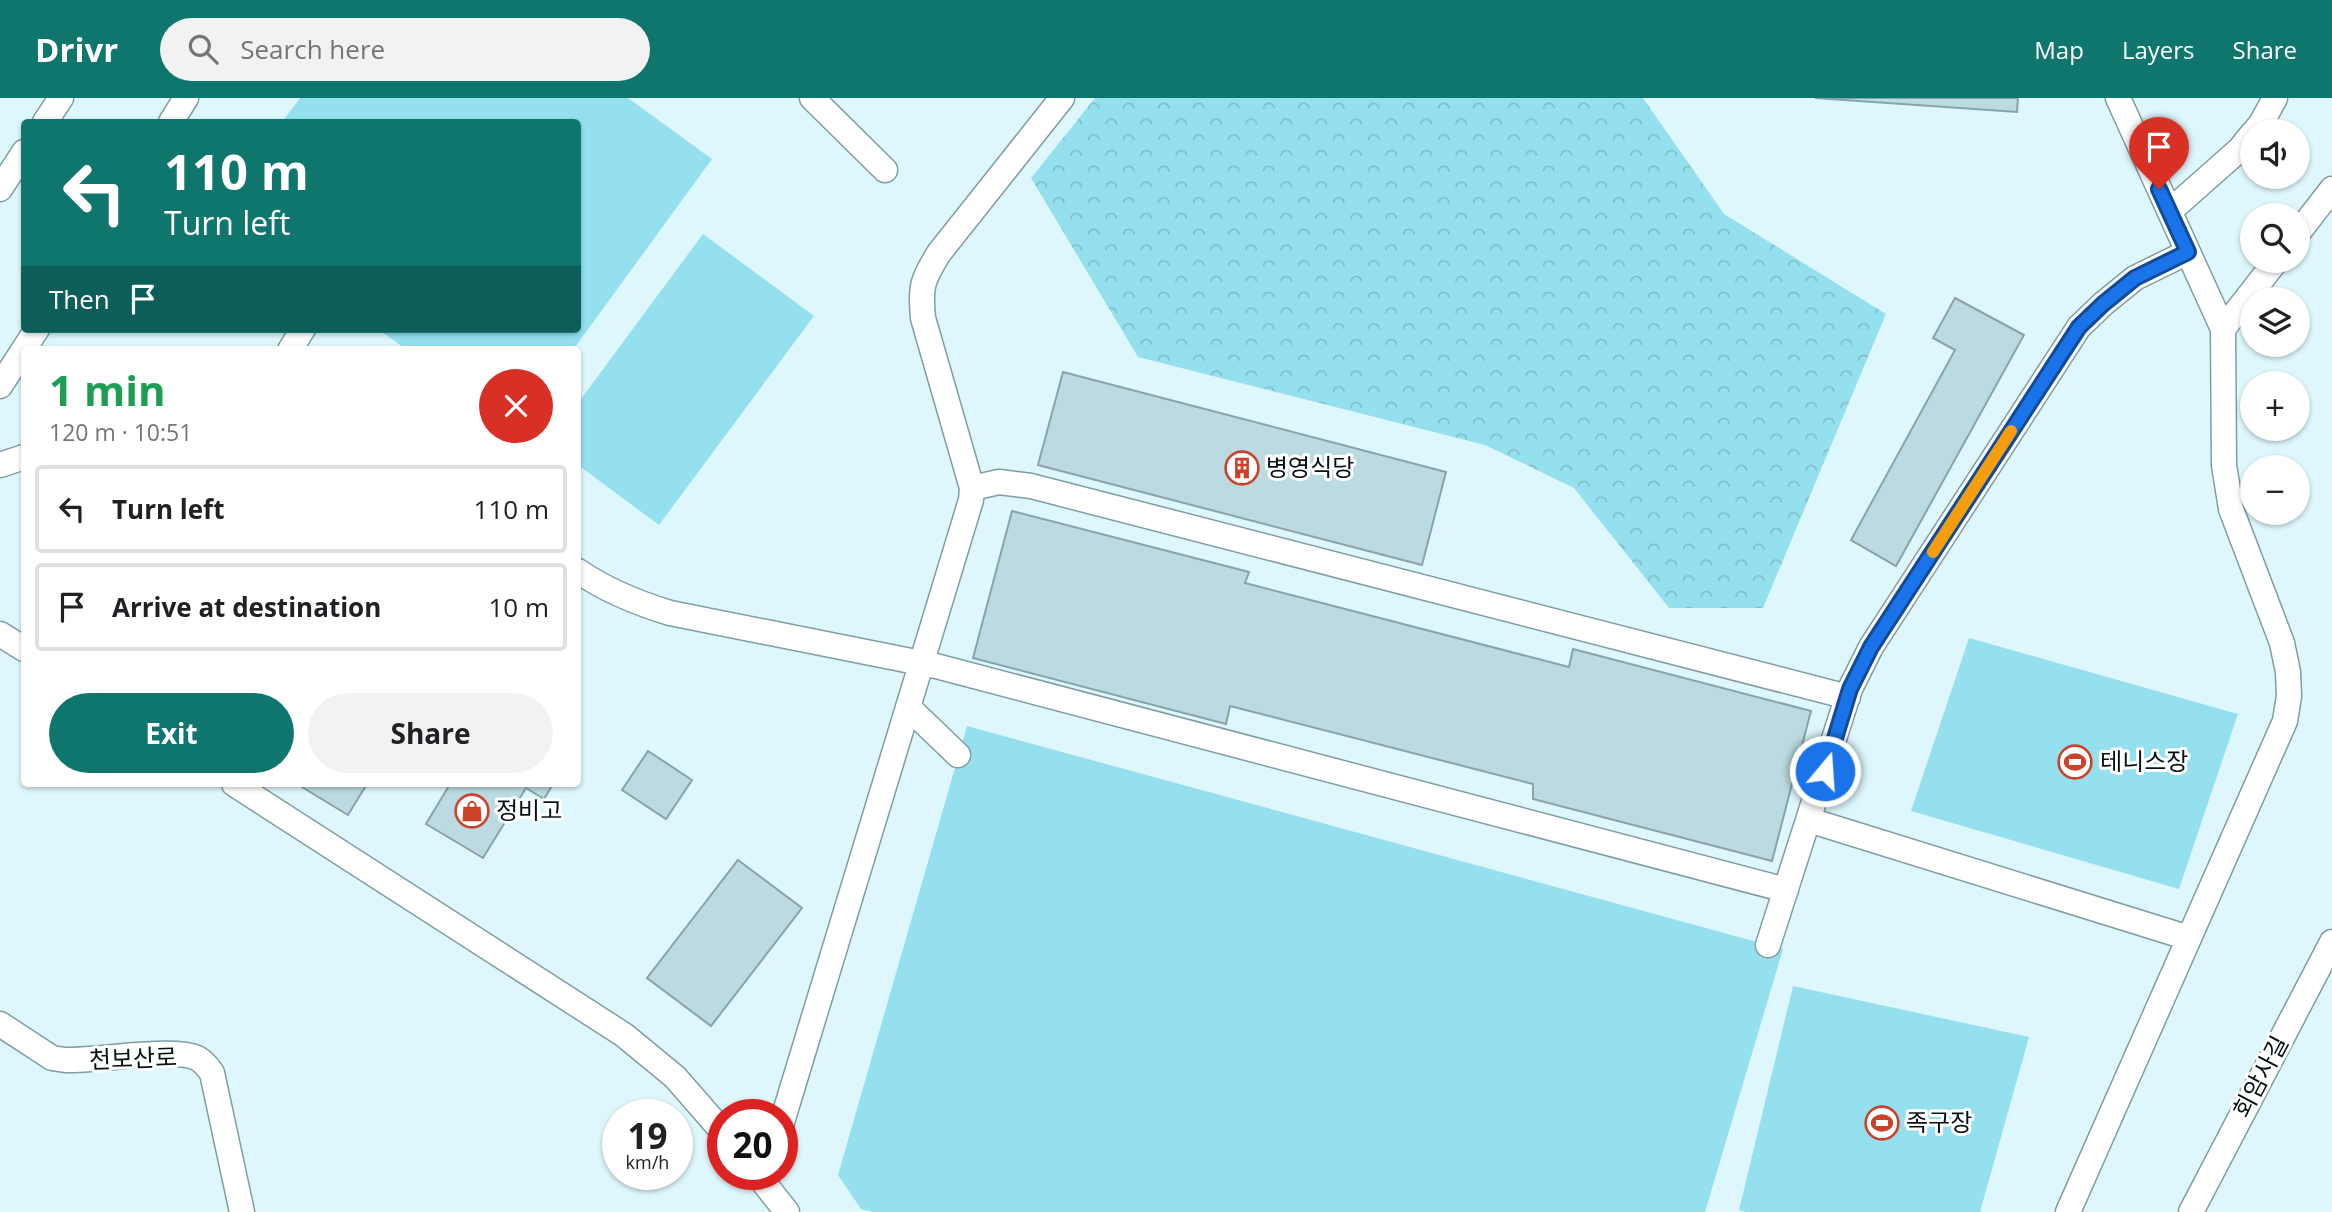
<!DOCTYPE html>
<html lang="en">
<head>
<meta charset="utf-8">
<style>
  body { margin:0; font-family:"Open Sans","Noto Sans KR",sans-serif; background:#f2f2f2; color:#202124; height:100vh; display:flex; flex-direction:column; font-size:26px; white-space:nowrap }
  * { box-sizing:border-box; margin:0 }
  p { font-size:23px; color:#757577 }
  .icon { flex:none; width:38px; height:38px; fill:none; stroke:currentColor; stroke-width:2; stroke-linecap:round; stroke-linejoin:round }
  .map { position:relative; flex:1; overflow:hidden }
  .sheet { position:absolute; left:21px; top:248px; width:560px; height:441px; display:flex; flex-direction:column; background:#fff; border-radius:7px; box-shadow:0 2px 5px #0004 }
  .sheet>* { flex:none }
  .banner { position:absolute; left:21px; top:21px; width:560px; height:214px; border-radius:7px; box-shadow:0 2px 5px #0004; background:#0f766e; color:#fff; overflow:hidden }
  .fabs { position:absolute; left:2240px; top:21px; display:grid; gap:14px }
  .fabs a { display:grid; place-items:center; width:70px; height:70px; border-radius:50%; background:#fff; box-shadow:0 2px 5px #0004; font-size:35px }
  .speed { position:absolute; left:602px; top:1001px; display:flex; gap:14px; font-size:35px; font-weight:700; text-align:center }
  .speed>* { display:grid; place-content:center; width:91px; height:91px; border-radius:50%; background:#fff; box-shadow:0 2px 5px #0004; line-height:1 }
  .speed small { font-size:18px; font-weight:400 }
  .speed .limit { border:10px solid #d22; background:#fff; color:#111 }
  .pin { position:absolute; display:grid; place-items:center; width:60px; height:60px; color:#fff; margin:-72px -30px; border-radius:50% 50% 50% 0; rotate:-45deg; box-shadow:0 0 7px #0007 }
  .pin .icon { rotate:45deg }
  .me { position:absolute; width:77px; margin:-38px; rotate:18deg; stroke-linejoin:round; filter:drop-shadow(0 0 5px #0008) }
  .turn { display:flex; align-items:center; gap:24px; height:147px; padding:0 28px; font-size:32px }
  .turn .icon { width:91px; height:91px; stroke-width:2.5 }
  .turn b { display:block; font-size:49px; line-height:60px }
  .then { display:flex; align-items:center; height:66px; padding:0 28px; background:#0003; gap:14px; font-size:26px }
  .round { display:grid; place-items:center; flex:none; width:74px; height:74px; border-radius:37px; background:#f2f2f2 }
  .head { display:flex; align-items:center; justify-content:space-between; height:119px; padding:0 28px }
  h1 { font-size:42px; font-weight:700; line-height:52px; color:#1e9e55 }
  .cta { display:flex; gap:14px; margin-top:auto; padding:14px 28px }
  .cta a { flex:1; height:80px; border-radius:42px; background:#0f766e; color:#fff; font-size:28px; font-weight:700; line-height:80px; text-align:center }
  .cta a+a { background:#f2f2f2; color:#202124 }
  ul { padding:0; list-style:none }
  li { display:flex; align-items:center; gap:21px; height:88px; margin:0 14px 10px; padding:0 14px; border:4px solid #e0e0e0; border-radius:7px }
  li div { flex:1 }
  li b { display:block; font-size:26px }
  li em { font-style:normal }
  header { display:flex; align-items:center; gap:42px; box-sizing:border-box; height:98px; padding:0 35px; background:#0f766e; color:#fff }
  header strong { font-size:33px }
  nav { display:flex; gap:38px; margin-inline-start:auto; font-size:24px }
  .search { width:490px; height:63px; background:#f2f2f2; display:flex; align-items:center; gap:18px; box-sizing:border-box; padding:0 24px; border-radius:38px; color:#757577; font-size:26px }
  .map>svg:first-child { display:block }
</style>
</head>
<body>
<header>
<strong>Drivr</strong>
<div class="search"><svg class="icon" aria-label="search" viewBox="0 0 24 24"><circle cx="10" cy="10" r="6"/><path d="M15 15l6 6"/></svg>Search here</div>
<nav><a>Map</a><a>Layers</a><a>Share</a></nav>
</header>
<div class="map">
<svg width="2332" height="1114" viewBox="0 0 2332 1114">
  <defs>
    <pattern id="forest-crowns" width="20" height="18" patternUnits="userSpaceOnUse" patternTransform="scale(1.75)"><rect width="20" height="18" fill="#95e0ef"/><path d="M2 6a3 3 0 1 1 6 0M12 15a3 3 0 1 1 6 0" fill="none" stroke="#7fbfcc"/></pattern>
  </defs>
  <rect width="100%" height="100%" fill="#def7fd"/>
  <path fill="url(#forest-crowns)" d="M1095,0H1643L1724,116L1886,216L1763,510H1669L1574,390L1485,347L1138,259L1031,80Z"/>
  <path fill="#95e0ef" d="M300,0H628L712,61L573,252H407L378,231H578V24H282Z
    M703,136L814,218L659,427L578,367V305Z
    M1969,540L2238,616L2179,791L1911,713Z
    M967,628L1783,851L1705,1114H873L861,1111L838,1077Z
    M1793,888L2029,939L1980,1114H1746L1739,1112Z"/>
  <path fill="#bbdae1" stroke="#86a4aa" stroke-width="2" d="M1815,0H2018L2017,14Z
    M1955,200L2024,237L1896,468L1851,442L1955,252L1933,240Z
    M1063,274L1446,374L1422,467L1038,367Z
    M1012,413L1249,474L1245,485L1569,569L1573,551L1811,613L1772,763L1533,701V686L1230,608L1226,626L973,560Z
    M648,653L692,682L666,721L622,692Z
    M297,686H367L348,717Z
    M450,686H553L544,701L526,690L483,760L426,726Z
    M738,762L802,810L711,928L647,880Z"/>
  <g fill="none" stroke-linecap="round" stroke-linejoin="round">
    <defs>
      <path id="service" d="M812,0L885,72
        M45,24L61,0
        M171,24L186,0
        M2255,33L2262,24L2275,0
        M0,91L24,54
        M2170,113L2240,51L2252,36
        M2298,135L2332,91
        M2223,231L2276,163
        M290,252L303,231
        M0,288L37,231
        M0,367L24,359
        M972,390L999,384L1031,388L1848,599
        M578,473C607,493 637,505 670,515L936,568L1786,792
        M0,536L24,551
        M908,609L958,657
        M234,686L624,937L675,979L723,1034
        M1809,722L2189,840
        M1768,847L1850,591L1871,549L2079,229L2103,206L2135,180L2188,154
        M0,926L52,960L65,962C97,963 173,949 197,960C204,964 208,969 212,975L242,1114
        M782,1024L971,402L972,390L923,220C920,189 922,182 939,155L1062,0
        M757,1076L787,1114
        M2068,1114L2285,623L2289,598L2288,574L2282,545L2231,411L2224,367L2223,231L2118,0
        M2191,1114L2332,844"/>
    </defs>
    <use href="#service" stroke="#7f9da3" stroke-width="27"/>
    <use href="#service" stroke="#fff" stroke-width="24"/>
  </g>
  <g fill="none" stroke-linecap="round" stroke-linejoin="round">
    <defs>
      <path id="route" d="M1825,673L1850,591L1871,549L2079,229L2103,206L2135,180L2188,154L2159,91"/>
    </defs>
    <use href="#route" stroke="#114b97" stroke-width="18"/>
    <use href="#route" stroke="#1a73e8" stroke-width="12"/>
    <path stroke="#f59e0b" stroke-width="12" d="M1933,454L2011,333"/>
  </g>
  <defs>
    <symbol id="building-ring" viewBox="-11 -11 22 22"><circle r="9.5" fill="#fff" stroke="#cd412a" stroke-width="1.5"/><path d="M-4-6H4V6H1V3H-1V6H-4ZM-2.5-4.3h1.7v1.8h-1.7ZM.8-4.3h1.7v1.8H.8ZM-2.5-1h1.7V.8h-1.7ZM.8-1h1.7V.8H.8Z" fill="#cd412a"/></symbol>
    <symbol id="stadium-ring" viewBox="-11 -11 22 22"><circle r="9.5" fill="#fff" stroke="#cd412a" stroke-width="1.5"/><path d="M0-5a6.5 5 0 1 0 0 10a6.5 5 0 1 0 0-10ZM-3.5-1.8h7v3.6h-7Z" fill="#cd412a"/></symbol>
    <symbol id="shop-ring" viewBox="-11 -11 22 22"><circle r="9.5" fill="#fff" stroke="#cd412a" stroke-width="1.5"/><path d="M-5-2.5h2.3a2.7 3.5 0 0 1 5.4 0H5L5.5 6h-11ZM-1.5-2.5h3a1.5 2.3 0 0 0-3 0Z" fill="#cd412a"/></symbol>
  </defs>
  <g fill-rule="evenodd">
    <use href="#building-ring" x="1223" y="351" width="38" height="38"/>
    <use href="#stadium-ring" x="2056" y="645" width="38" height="38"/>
    <use href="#shop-ring" x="453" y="694" width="38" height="38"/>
    <use href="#stadium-ring" x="1863" y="1006" width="38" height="38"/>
  </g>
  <g text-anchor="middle" stroke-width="6" stroke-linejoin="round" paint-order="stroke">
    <g font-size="24" fill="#061114" stroke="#fff" text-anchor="start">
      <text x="1266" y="378">병영식당</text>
      <text x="2100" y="672">테니스장</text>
      <text x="496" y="721">정비고</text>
      <text x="1906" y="1033">족구장</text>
    </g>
    <g font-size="24" fill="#061114" stroke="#fff">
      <text transform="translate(133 961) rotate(-2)" y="8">천보산로</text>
      <text transform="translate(2261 979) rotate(-62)" y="8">회암사길</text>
    </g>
  </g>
</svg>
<div class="fabs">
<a><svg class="icon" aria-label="sound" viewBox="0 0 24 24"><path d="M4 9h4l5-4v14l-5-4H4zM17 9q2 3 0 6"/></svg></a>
<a><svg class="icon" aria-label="search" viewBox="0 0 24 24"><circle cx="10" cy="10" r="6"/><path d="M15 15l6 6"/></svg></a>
<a><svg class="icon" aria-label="layers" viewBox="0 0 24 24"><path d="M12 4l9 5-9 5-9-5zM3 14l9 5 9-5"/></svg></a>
<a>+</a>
<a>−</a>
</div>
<div class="speed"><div>19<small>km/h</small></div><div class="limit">20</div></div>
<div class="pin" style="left:2159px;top:91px;background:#d93025"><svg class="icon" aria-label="arrive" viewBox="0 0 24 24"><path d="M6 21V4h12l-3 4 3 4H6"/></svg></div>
<svg class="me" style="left:1825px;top:673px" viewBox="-20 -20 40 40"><circle r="17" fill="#1a73e8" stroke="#fff" stroke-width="3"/><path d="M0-11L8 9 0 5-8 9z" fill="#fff"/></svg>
<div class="banner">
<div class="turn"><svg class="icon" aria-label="left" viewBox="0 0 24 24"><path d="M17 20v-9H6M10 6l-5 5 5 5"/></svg><div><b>110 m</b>Turn left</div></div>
<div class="then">Then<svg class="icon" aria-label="arrive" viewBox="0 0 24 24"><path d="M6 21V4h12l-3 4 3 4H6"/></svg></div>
</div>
<section class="sheet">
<div class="head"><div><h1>1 min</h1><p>120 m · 10:51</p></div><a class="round" style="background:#d93025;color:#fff"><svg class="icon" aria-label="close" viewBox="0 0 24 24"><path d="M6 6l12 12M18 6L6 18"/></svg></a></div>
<ul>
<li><svg class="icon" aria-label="left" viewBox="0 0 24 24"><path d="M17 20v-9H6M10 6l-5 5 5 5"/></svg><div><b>Turn left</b></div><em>110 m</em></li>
<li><svg class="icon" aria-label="arrive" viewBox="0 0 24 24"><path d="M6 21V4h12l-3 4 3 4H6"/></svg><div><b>Arrive at destination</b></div><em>10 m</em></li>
</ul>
<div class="cta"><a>Exit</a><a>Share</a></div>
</section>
</div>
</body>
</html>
